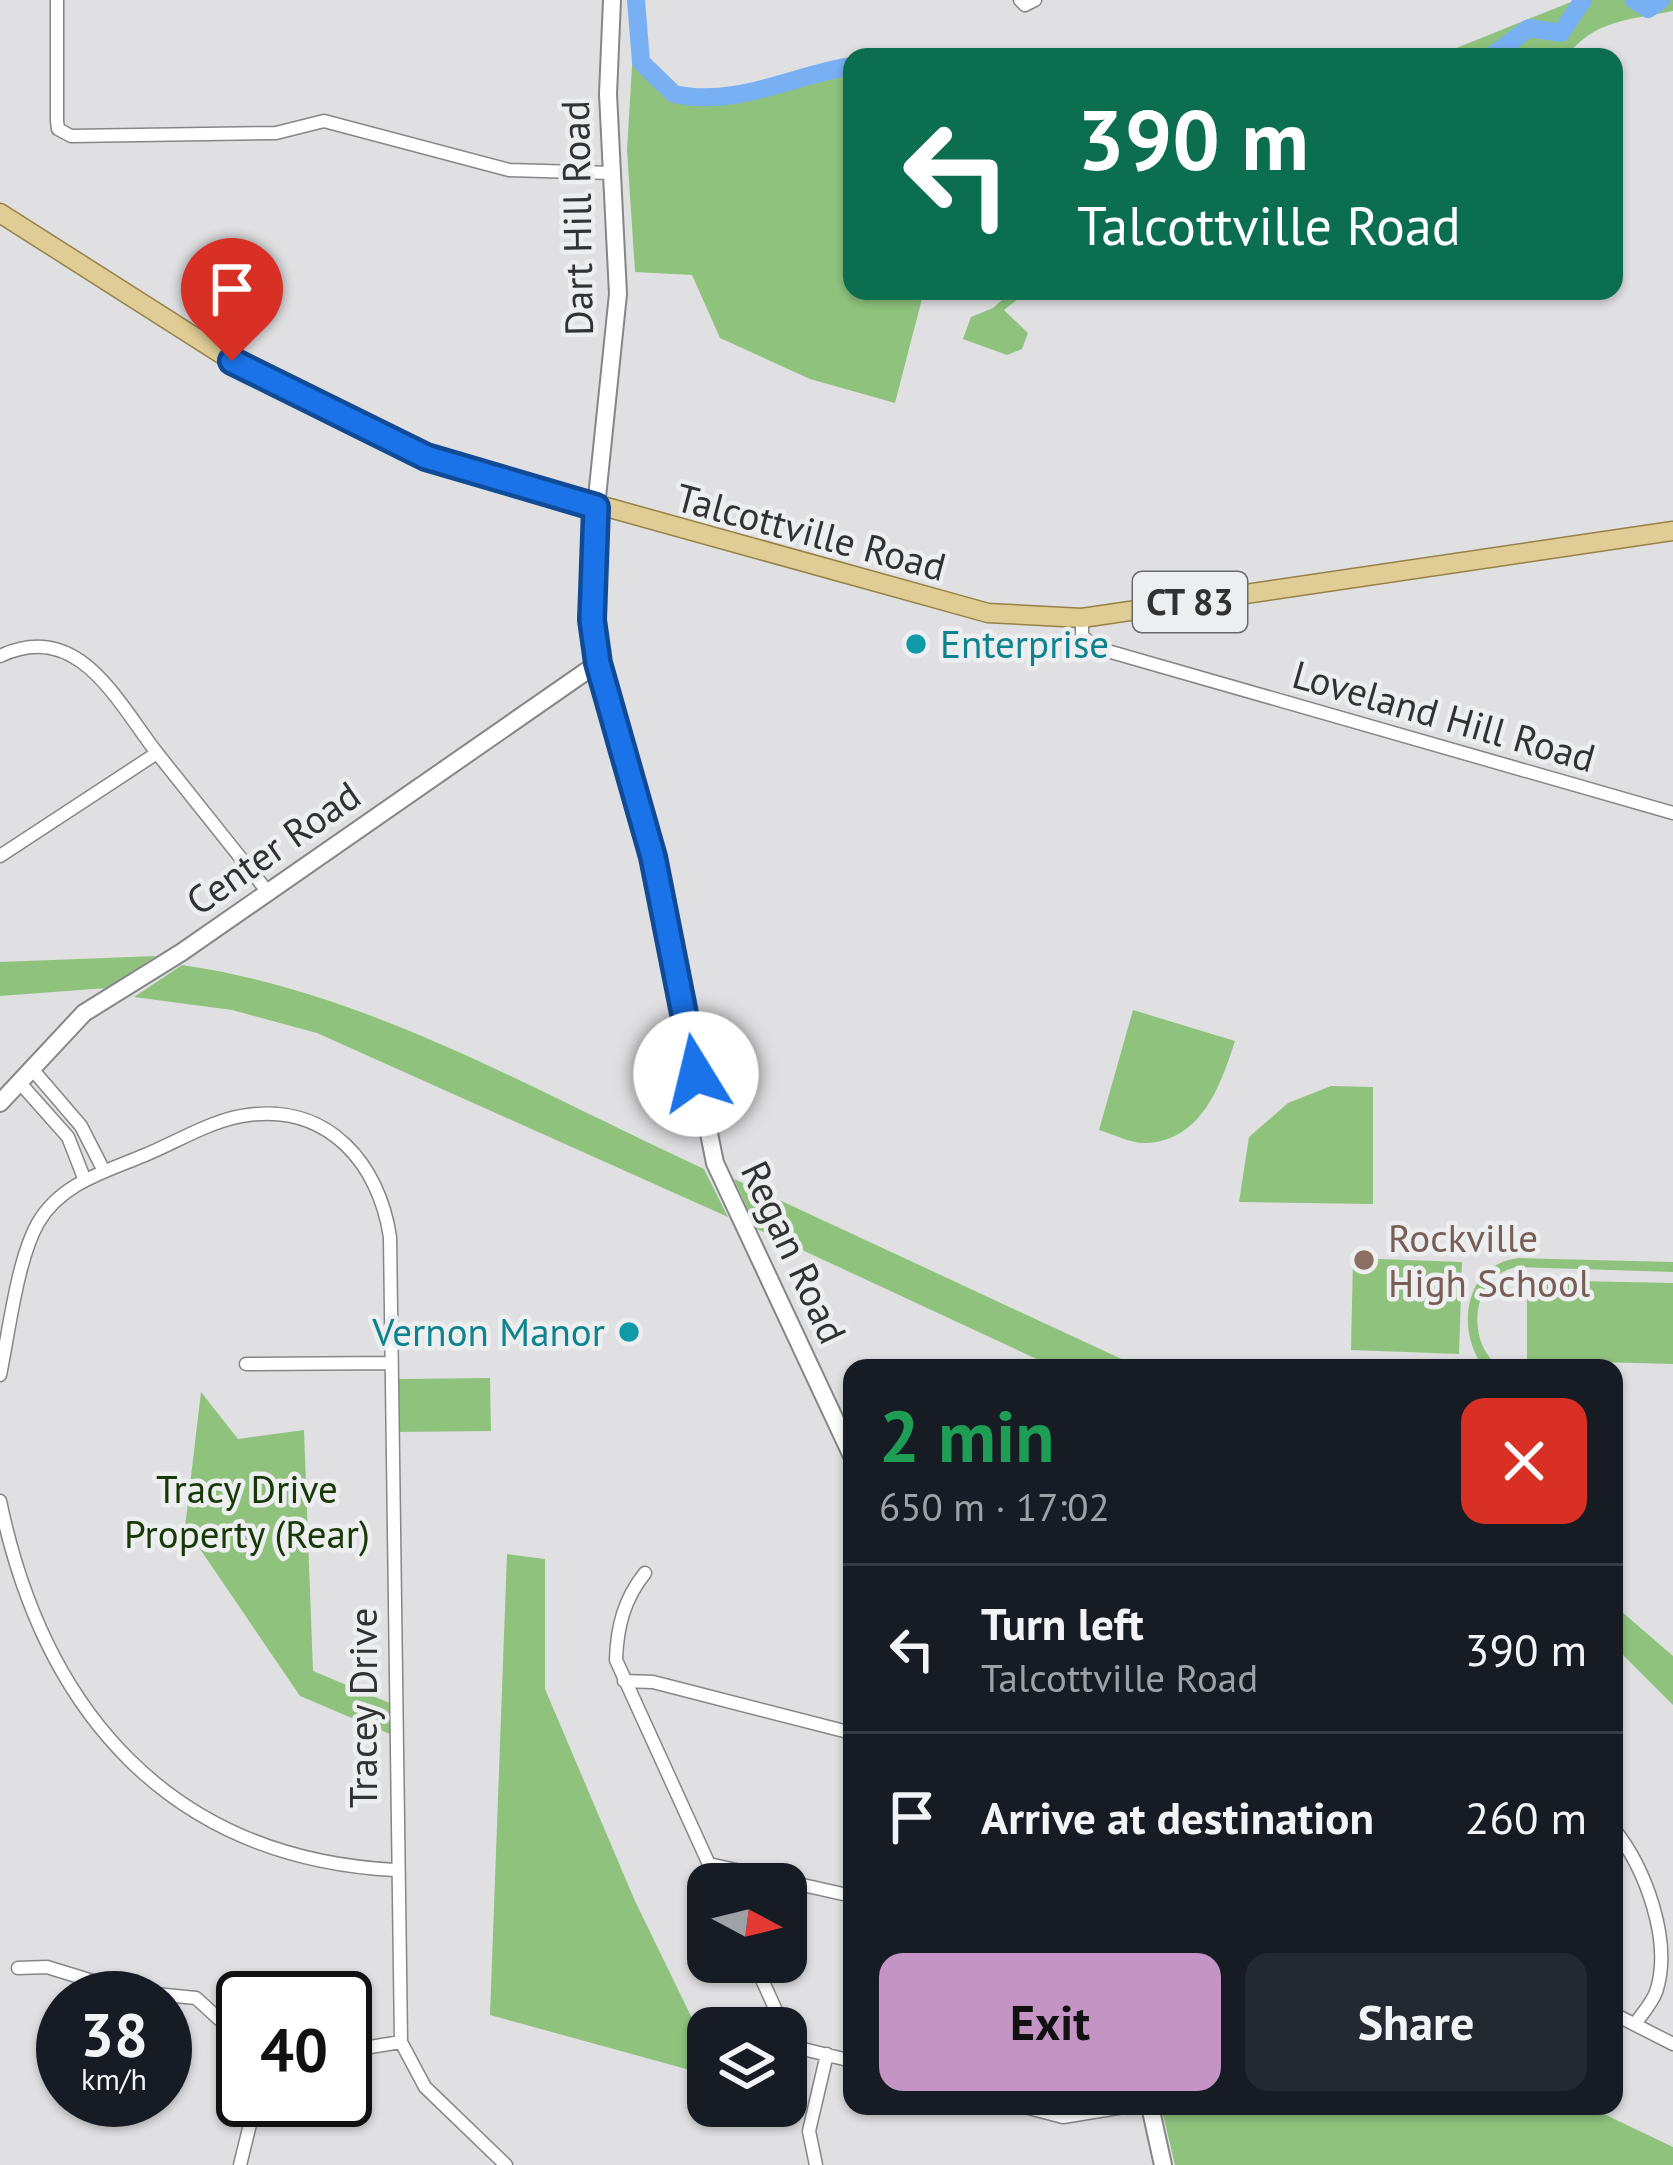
<!DOCTYPE html>
<html lang="en">
<head>
<meta charset="utf-8">
<style>
  body { margin:0; font-family:"PT Sans",sans-serif; background:#242831; color:#f1f3f6; height:100vh; display:flex; flex-direction:column; font-size:45px; white-space:nowrap }
  * { box-sizing:border-box; margin:0 }
  p { font-size:39px; color:#9ea1a6 }
  .icon { flex:none; width:66px; height:66px; fill:none; stroke:currentColor; stroke-width:2; stroke-linecap:round; stroke-linejoin:round }
  .map { position:relative; flex:1; overflow:hidden }
  .panel { position:absolute; left:843px; top:1359px; width:780px; height:756px; display:flex; flex-direction:column; background:#171b24; border-radius:24px; box-shadow:0 3px 9px #0004 }
  .panel>* { flex:none }
  .top-card { position:absolute; left:843px; top:48px; width:780px; height:252px; border-radius:24px; box-shadow:0 3px 9px #0004; background:#0b6e4f; color:#fff; overflow:hidden }
  .needle { width:78px; rotate:97deg }
  .buttons { position:absolute; left:687px; top:1863px; display:grid; gap:24px }
  .buttons a { display:grid; place-items:center; width:120px; height:120px; border-radius:24px; background:#171b24; box-shadow:0 3px 9px #0004; font-size:60px }
  .speed { position:absolute; left:36px; top:1971px; display:flex; gap:24px; font-size:60px; font-weight:700; text-align:center }
  .speed>* { display:grid; place-content:center; width:156px; height:156px; border-radius:50%; background:#171b24; box-shadow:0 3px 9px #0004; line-height:1 }
  .speed small { font-size:30px; font-weight:400 }
  .speed .limit { border:6px solid #111; border-radius:18px; background:#fff; color:#111 }
  .pin { position:absolute; display:grid; place-items:center; width:102px; height:102px; color:#fff; margin:-123px -51px; border-radius:50% 50% 50% 0; rotate:-45deg; box-shadow:0 0 12px #0007 }
  .pin .icon { rotate:45deg }
  .me { position:absolute; width:132px; margin:-66px; rotate:351deg; stroke-linejoin:round; filter:drop-shadow(0 0 9px #0008) }
  .turn { display:flex; align-items:center; gap:42px; height:252px; padding:0 36px; font-size:54px }
  .turn .icon { width:156px; height:156px; stroke-width:2.5 }
  .turn b { display:block; font-size:84px; line-height:102px }
  .round { display:grid; place-items:center; flex:none; width:126px; height:126px; border-radius:24px; background:#242831 }
  .summary { display:flex; align-items:center; justify-content:space-between; height:204px; padding:0 36px }
  h1 { font-size:72px; font-weight:700; line-height:90px; color:#1e9e55 }
  .primary-button { display:flex; gap:24px; margin-top:auto; padding:24px 36px }
  .primary-button a { flex:1; height:138px; border-radius:24px; background:#c394c4; color:#111; font-size:48px; font-weight:700; line-height:138px; text-align:center }
  .primary-button a+a { background:#242831; color:#f1f3f6 }
  ul { padding:0; list-style:none }
  li { display:flex; align-items:center; gap:36px; height:168px; padding:0 36px; border-top:3px solid #363941 }
  li div { flex:1 }
  li b { display:block; font-size:45px }
  li em { font-style:normal }
  .map>svg:first-child { display:block }
</style>
</head>
<body>
<div class="map">
<svg width="1673" height="2165" viewBox="0 0 1673 2165">
  <rect width="100%" height="100%" fill="#e0e0e2"/>
  <path fill="#8fc37d" d="M636,0L641,62L674,94C736,108 793,75 852,66V291H924L895,403L810,379L720,338L692,275L635,272L627,150Z
    M1576,0H1673V11C1630,20 1595,19 1566,57H1434Z
    M1012,291H1028L1004,310L1028,333L1022,349L1007,355L963,339L971,317L993,308Z
    M156,956L107,988L0,996V962Z
    M182,965C366,991 536,1092 704,1169L728,1217L317,1033L232,1010L134,997Z
    M1133,1010L1235,1041C1221,1084 1202,1141 1146,1143C1132,1144 1113,1134 1099,1130Z
    M1331,1086L1373,1087V1204L1239,1202L1249,1137L1288,1103Z
    M734,1179L1141,1368H1056L757,1229Z
    M1353,1258L1462,1262L1459,1354L1351,1350Z
    M1519,1258L1673,1262V1272L1518,1267C1471,1274 1464,1343 1501,1368H1484C1455,1330 1464,1264 1519,1258Z
    M1527,1280L1673,1283V1364L1527,1360Z
    M490,1378L491,1431L399,1432L398,1379Z
    M201,1392L238,1439L304,1430L313,1671L392,1704V1735L300,1696L185,1527Z
    M507,1554L545,1559V1689L635,1901L708,2051V2075L490,2015Z
    M1614,1605L1673,1656V1705L1614,1646Z
    M1161,2106H1587L1673,2147V2165H1175Z"/>
  <g fill="none" stroke-linecap="round" stroke-linejoin="round">
    <path stroke="#79aff3" stroke-width="18" d="M636,0L641,62L674,94C735,108 793,75 852,66
      M1634,0L1648,9L1661,0
      M1490,57L1529,28L1561,33L1583,0"/>
    <defs>
      <path id="street" d="M57,0V121L58,129L71,136L276,133L324,121L509,170L612,173
        M1020,0L1025,5L1035,0
        M1082,618V636L1097,648L1673,813
        M0,656C78,619 116,700 157,753L0,856
        M157,753L267,891
        M32,1069L81,1126L104,1171
        M20,1083L68,1137L84,1178
        M246,1364L391,1363
        M0,1375C9,1332 17,1260 38,1223C61,1183 105,1172 145,1155C177,1142 213,1119 248,1115C329,1104 379,1164 390,1237L401,2042L425,2087L506,2165
        M0,1501C44,1712 170,1858 395,1870
        M645,1573C624,1599 617,1627 616,1660L718,1884
        M624,1681L653,1682L852,1733
        M1614,1829C1645,1868 1673,1941 1656,1992C1652,2003 1642,2014 1635,2024
        M709,1864L852,1896
        M754,1962L784,2028
        M18,1968L47,1967L125,1991L196,1998L243,2041
        M1614,2014L1673,2044
        M786,2032L799,2048L852,2061
        M345,2051L401,2042
        M1021,2106L1063,2117L1130,2106
        M240,2165L256,2100
        M816,2165L809,2131L827,2054"/>
      <path id="secondary" d="M612,0L608,94L618,294L596,507L592,620L598,663L654,862L715,1163L852,1456
        M0,1103L84,1013L182,952L598,663
        M1150,2106L1163,2165"/>
      <path id="primary" d="M0,213L267,383L426,457L988,613L1082,618L1673,531"/>
    </defs>
    <use href="#street" stroke="#858687" stroke-width="15"/>
    <use href="#secondary" stroke="#858687" stroke-width="20"/>
    <use href="#primary" stroke="#958145" stroke-width="21"/>
    <use href="#street" stroke="#fff" stroke-width="12"/>
    <use href="#secondary" stroke="#fff" stroke-width="16"/>
    <use href="#primary" stroke="#dfcd95" stroke-width="18"/>
  </g>
  <g fill="none" stroke-linecap="round" stroke-linejoin="round">
    <defs>
      <path id="route" d="M232,361L426,457L596,507L592,620L598,663L653,857L696,1074"/>
    </defs>
    <use href="#route" stroke="#114b97" stroke-width="30"/>
    <use href="#route" stroke="#1a73e8" stroke-width="21"/>
  </g>
  <g fill="#0f9aa8" stroke="#edeeef" stroke-width="4.5">
    <circle cx="916" cy="644" r="12"/>
    <circle cx="629" cy="1332" r="12"/>
  </g>
  <circle fill="#8d6e63" stroke="#edeeef" stroke-width="4.5" cx="1364" cy="1260" r="12"/>
  <g text-anchor="middle" stroke-width="9" stroke-linejoin="round" paint-order="stroke">
    <rect fill="#edeeef" stroke="#6a6a6b" stroke-width="3" x="1133" y="572" width="114" height="60" rx="9"/>
    <g font-size="36" font-weight="bold" fill="#323232">
      <text x="1190" y="615">CT 83</text>
    </g>
    <g font-size="39" fill="#323232" stroke="#edeeef">
      <text transform="translate(577 218) rotate(-91)" y="14">Dart Hill Road</text>
      <text transform="translate(811 532) rotate(15)" y="14">Talcottville Road</text>
      <text transform="translate(1444 716) rotate(16)" y="14">Loveland Hill Road</text>
      <text transform="translate(273 848) rotate(-35)" y="14">Center Road</text>
      <text transform="translate(794 1252) rotate(65)" y="14">Regan Road</text>
      <text transform="translate(363 1708) rotate(-90)" y="14">Tracey Drive</text>
    </g>
    <g font-size="39" fill="#0d838f" stroke="#edeeef" text-anchor="start">
      <text x="940" y="658">Enterprise</text>
      <text x="605" y="1346" text-anchor="end">Vernon Manor</text>
    </g>
    <g font-size="39" fill="#785e54" stroke="#edeeef" text-anchor="start">
      <text x="1388" y="1252">Rockville<tspan x="1388" dy="45">High School</tspan></text>
    </g>
    <g font-size="39" fill="#163906" stroke="#edeeef">
      <text x="247" y="1503">Tracy Drive<tspan x="247" dy="45">Property (Rear)</tspan></text>
    </g>
  </g>
</svg>
<div class="buttons">
<a><svg class="needle" viewBox="-14 -14 28 28"><path d="M0-13l5 13h-10z" fill="#e53935"/><path d="M0 13l5-13h-10z" fill="#9ea1a6"/></svg></a>
<a><svg class="icon" aria-label="layers" viewBox="0 0 24 24"><path d="M12 4l9 5-9 5-9-5zM3 14l9 5 9-5"/></svg></a>
</div>
<div class="speed"><div>38<small>km/h</small></div><div class="limit">40</div></div>
<div class="pin" style="left:232px;top:361px;background:#d93025"><svg class="icon" aria-label="arrive" viewBox="0 0 24 24"><path d="M6 21V4h12l-3 4 3 4H6"/></svg></div>
<svg class="me" style="left:696px;top:1074px" viewBox="-20 -20 40 40"><circle r="19" fill="#fff"/><path d="M0-13L10 11 0 6-10 11z" fill="#1a73e8"/></svg>
<div class="top-card">
<div class="turn"><svg class="icon" aria-label="left" viewBox="0 0 24 24"><path d="M17 20v-9H6M10 6l-5 5 5 5"/></svg><div><b>390 m</b>Talcottville Road</div></div>
</div>
<section class="panel">
<div class="summary"><div><h1>2 min</h1><p>650 m · 17:02</p></div><a class="round" style="background:#d93025;color:#fff"><svg class="icon" aria-label="close" viewBox="0 0 24 24"><path d="M6 6l12 12M18 6L6 18"/></svg></a></div>
<ul>
<li><svg class="icon" aria-label="left" viewBox="0 0 24 24"><path d="M17 20v-9H6M10 6l-5 5 5 5"/></svg><div><b>Turn left</b><p>Talcottville Road</p></div><em>390 m</em></li>
<li><svg class="icon" aria-label="arrive" viewBox="0 0 24 24"><path d="M6 21V4h12l-3 4 3 4H6"/></svg><div><b>Arrive at destination</b></div><em>260 m</em></li>
</ul>
<div class="primary-button"><a>Exit</a><a>Share</a></div>
</section>
</div>
</body>
</html>
